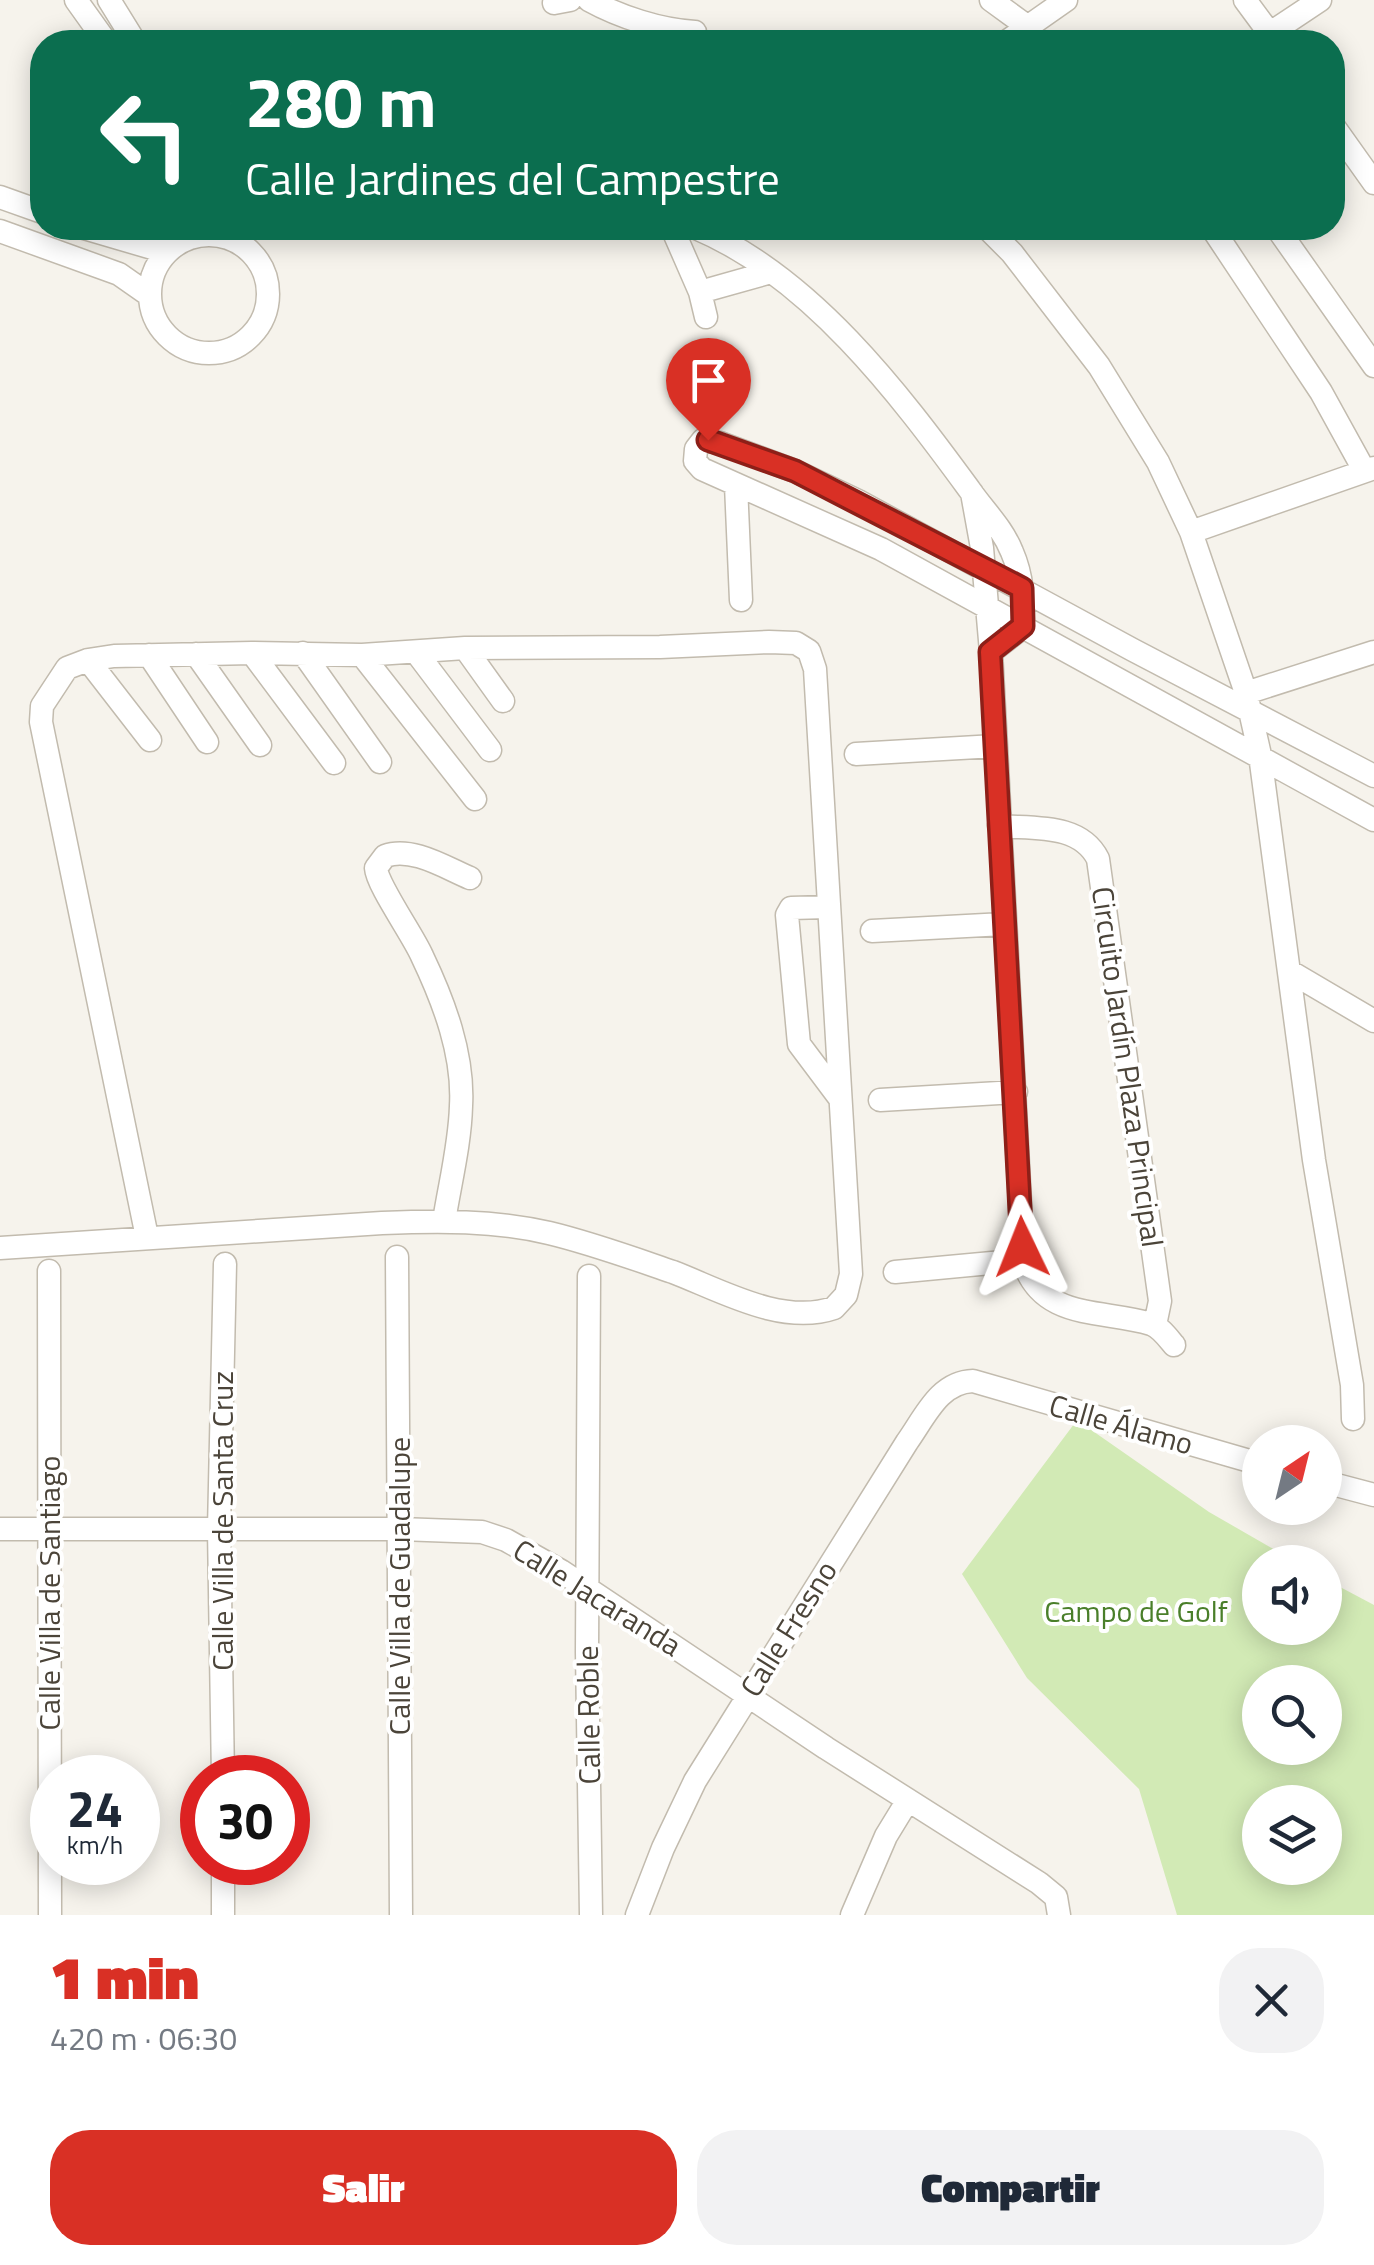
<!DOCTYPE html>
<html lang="es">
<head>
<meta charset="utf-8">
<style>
  body { margin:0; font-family:"Titillium Web",sans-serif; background:#f2f2f3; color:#1f2937; height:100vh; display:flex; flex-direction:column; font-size:38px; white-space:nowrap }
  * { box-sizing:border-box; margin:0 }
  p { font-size:32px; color:#747a83 }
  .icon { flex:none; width:55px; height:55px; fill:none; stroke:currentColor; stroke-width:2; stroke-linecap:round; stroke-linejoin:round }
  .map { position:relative; height:1915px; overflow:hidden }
  .details { display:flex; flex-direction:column; background:#fff; flex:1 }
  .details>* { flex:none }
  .top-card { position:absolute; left:30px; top:30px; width:1315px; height:210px; border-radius:40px; box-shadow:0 5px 25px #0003; background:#0b6e4f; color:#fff; overflow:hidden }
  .needle { width:65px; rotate:35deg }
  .fabs { position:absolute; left:1242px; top:1425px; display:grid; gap:20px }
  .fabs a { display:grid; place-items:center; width:100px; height:100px; border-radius:50%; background:#fff; box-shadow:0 5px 25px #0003; font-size:50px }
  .speed { position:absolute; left:30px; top:1755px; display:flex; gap:20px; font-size:50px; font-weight:700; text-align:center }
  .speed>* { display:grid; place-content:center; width:130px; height:130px; border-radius:50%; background:#fff; box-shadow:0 5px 25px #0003; line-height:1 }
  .speed small { font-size:25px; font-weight:400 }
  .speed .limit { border:15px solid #d22; background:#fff; color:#111 }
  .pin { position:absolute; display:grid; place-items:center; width:85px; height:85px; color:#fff; margin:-102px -42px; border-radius:50% 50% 50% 0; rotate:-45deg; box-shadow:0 0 10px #0007 }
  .pin .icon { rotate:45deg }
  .me { position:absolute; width:110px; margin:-55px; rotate:358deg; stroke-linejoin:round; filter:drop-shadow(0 0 8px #0008) }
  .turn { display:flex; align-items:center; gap:35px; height:210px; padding:0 50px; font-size:45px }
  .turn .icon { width:130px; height:130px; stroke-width:2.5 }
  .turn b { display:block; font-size:70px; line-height:85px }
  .round { display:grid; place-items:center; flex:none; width:105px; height:105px; border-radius:40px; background:#f2f2f3 }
  .overview { display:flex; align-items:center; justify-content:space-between; height:170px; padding:0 50px }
  h1 { font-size:60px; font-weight:800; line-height:75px; color:#d93025 }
  .primary-button { display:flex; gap:20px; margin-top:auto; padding:20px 50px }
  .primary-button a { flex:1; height:115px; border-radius:40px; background:#d93025; color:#fff; font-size:40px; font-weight:800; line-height:115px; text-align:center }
  .primary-button a+a { background:#f2f2f3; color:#1f2937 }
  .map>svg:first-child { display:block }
</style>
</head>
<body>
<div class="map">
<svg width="1374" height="1915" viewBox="0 0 1374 1915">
  <rect width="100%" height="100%" fill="#f6f3ec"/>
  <path fill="#d2eab5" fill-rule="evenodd" d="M1077,1420L1209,1512L1296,1562H1260V1628H1325V1579L1374,1605V1915H1177L1139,1789L1027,1678L962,1574ZM1260,1682H1325V1748H1260ZM1260,1802H1325V1868H1260Z"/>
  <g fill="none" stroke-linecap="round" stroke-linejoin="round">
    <defs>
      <path id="minor" d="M76,0L106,42
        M109,0L135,42
        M589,0C620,17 660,30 695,32
        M991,0L1028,27
        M1245,0L1276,42
        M554,3L570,0
        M1269,34L1320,0
        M1006,42L1066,0
        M1332,124L1374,183
        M0,197L42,212
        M84,228L166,252
        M672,228L700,292L706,317
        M696,228C810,276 898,392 969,489C984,511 1002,527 1012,552C1023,577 1023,600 1023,627L991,652
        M987,228L1012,253L1099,366L1158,462L1191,532L1246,693L1260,755L1314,1160L1352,1385L1353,1419
        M1212,228L1321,392L1364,470
        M1277,228L1374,366
        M0,231L119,274L149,295
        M150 294a59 59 0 1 1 118 0a59 59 0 1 1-118 0Z
        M700,292L771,272
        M736,485L741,600
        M972,493L982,548L991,652L1023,1260C1041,1321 1102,1309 1151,1324C1160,1327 1168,1338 1174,1345
        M1191,532L1374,468
        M465,648L503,701
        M416,652L490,750
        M252,653L334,763
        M303,653L380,762
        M196,654L260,745
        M149,655L207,742
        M362,655L475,799
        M88,660L150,740
        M1246,693L1374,652
        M856,754L995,746
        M1374,776L1133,650L858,501L795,471L720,443L703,440L696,449L695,461L702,469L881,549L1374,820
        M999,826C1034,829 1080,823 1098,859L1160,1301L1155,1325
        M827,907L791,908L787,915L799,1044L838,1096
        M872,931L1004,924
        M1289,971L1374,1021
        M880,1100L1016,1092
        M444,1221C450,1183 460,1144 461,1106C464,1055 444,1002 422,956C413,935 377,885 376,868L385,856C412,846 446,868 470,878
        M0,1248L382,1223C438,1221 494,1220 549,1233C591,1243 632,1258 673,1272C720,1290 782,1326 834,1308L846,1295L851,1274L815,669L809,651L796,643L769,642L660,647L465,648L362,655L252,653L114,656L88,660L67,668L42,706L41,722L147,1237
        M397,1257L401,1915
        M49,1271L50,1915
        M895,1272L1023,1260
        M589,1276L587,1652L591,1915
        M1325,1482L1374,1495
        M0,1529H400L482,1532L506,1540L561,1571L826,1748L1039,1883L1056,1897L1059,1915
        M223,1778L219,1529L225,1264
        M223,1862V1915
        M637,1915L663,1848L695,1781L907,1442C925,1417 939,1382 973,1381L1260,1464
        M852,1915L886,1836L908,1800"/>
    </defs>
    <use href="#minor" stroke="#c2bbae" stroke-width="25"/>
    <use href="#minor" stroke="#fff" stroke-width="22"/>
  </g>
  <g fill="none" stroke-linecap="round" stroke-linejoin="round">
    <defs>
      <path id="route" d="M708,440L795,471L1022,588L1023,626L990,652L1022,1247"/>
    </defs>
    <use href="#route" stroke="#8d1f18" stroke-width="25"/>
    <use href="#route" stroke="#d93025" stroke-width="18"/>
  </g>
  <g text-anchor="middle" stroke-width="8" stroke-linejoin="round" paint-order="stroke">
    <g font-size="30" fill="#4b4439" stroke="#fff">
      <text transform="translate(1127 1067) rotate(82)" y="10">Circuito Jardín Plaza Principal</text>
      <text transform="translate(1121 1425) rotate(16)" y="10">Calle Álamo</text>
      <text transform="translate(223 1521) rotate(-90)" y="10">Calle Villa de Santa Cruz</text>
      <text transform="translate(400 1586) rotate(-90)" y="10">Calle Villa de Guadalupe</text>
      <text transform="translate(50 1593) rotate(-90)" y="10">Calle Villa de Santiago</text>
      <text transform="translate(597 1598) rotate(32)" y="10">Calle Jacaranda</text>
      <text transform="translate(789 1629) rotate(-58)" y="10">Calle Fresno</text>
      <text transform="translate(589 1715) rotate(-91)" y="10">Calle Roble</text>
    </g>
    <g font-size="30" fill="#4a7f2a" stroke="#fff">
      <text x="1136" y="1622">Campo de Golf</text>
    </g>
  </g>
</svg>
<div class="fabs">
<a><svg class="needle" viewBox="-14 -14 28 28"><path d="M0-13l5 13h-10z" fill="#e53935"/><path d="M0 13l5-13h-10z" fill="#747a83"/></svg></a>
<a><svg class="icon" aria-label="sound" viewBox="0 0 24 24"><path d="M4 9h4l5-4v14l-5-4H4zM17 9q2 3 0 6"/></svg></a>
<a><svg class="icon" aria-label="search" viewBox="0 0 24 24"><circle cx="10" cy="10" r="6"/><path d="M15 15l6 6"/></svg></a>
<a><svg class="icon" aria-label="layers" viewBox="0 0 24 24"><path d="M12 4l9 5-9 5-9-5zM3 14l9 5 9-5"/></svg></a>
</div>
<div class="speed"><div>24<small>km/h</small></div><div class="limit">30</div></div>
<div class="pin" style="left:708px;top:440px;background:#d93025"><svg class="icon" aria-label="arrive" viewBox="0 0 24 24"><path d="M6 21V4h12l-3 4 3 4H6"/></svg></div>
<svg class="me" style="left:1022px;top:1247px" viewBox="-20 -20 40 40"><path d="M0-17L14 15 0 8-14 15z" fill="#d93025" stroke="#fff" stroke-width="4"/></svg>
<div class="top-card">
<div class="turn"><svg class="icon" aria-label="left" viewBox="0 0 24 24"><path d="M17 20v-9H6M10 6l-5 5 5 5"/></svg><div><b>280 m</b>Calle Jardines del Campestre</div></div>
</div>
</div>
<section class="details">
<div class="overview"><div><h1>1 min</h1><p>420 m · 06:30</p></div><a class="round"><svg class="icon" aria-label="close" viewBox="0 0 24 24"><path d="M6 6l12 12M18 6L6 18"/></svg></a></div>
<div class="primary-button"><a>Salir</a><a>Compartir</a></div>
</section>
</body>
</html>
